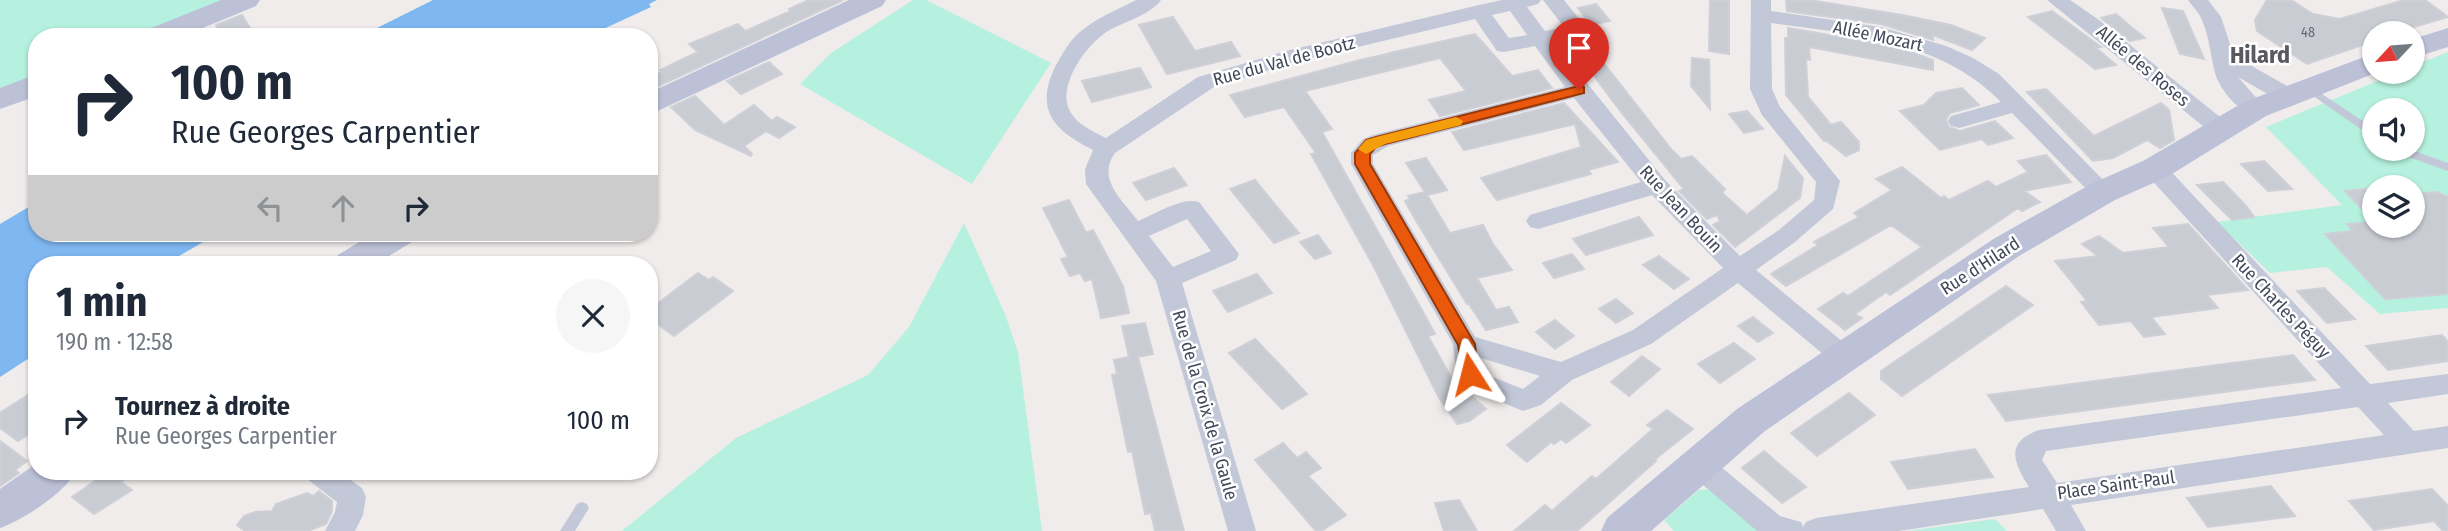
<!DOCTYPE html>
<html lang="fr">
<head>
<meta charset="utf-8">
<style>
  body { margin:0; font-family:"Fira Sans Condensed",sans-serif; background:#f6f6f7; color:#1f2937; height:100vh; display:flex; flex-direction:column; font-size:26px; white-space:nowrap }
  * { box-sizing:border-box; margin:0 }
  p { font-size:23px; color:#747a83 }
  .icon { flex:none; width:38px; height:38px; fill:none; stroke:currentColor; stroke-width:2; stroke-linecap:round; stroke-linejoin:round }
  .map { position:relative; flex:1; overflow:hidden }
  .sheet { position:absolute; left:28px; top:256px; width:630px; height:224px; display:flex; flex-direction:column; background:#fff; border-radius:28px; box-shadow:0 2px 5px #0004 }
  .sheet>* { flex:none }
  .hud { position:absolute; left:28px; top:28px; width:630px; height:214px; border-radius:28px; box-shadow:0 2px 5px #0004; background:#fff; color:#1f2937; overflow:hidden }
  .needle { width:46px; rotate:244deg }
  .controls { position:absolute; left:2362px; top:21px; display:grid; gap:14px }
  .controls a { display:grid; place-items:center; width:63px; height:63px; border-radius:50%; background:#fff; box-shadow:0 2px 5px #0004; font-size:35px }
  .pin { position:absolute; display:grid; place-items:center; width:60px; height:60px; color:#fff; margin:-72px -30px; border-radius:50% 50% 50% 0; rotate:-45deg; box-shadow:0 0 7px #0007 }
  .pin .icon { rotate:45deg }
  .me { position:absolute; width:77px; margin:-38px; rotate:351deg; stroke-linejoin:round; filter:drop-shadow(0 0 5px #0008) }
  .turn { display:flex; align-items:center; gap:24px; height:147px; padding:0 28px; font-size:32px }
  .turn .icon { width:91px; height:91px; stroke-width:2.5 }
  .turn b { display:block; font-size:49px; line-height:60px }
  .lanes { display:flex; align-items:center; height:66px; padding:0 28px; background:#0003; justify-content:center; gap:35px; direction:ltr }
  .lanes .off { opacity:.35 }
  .round { display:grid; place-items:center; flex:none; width:74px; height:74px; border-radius:37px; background:#f6f6f7 }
  .summary { display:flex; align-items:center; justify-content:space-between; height:119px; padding:0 28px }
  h1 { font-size:42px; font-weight:700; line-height:52px }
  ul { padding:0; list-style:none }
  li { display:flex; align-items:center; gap:21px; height:91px; padding:0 28px }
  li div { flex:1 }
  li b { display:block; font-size:26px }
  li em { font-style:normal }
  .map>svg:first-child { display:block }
</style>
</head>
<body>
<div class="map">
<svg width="2448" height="531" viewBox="0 0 2448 531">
  <rect width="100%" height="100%" fill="#efeceb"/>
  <path fill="#b5f1de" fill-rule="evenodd" d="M0,0H222L131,37H37V75L0,90Z
    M913,0H926L1051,63L972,184L800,84L831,53Z
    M2448,52V308L2380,314L2327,267L2270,273L2217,222L2342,205L2266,127L2399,72H2413V66ZM2375,110H2413V149H2375ZM2375,187H2413V226H2375Z
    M964,223L1005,314L1018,352L1042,531H622L736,438L868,375L909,327Z
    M1712,489L1763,531H1674L1664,520L1699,490Z
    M1995,519L2007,531H1907Z"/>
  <path fill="#7fb7f1" d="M433,0H657L649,4L651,7L586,37H359Z
    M37,202V233H219L165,264H37V353L0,377V224Z"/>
  <path fill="#caccd4" stroke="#cfcfd8" stroke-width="2" d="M809,0H843L652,89L649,86V78L662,72L660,70L698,52L689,44L738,24L745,31L791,11L789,9Z
    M1710,0H1729V54L1709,51Z
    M1786,0H1809L1902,15L1951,25L1985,38L1972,50L1933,35V40L1881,24L1787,11Z
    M2267,0H2291L2313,14L2340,19L2404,0H2425L2448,17L2394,33H2375V39L2369,41L2371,42L2307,64L2257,31L2255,20Z
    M1596,4L1610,21L1592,25L1578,8Z
    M2162,8L2183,11L2204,59L2180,54Z
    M2052,11L2101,47L2096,48L2116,65L2095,69L2028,17Z
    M2116,14L2130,26L2145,38L2130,41L2101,18Z
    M242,15L252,31L237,37H224L216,25Z
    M1173,17L1195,51L1231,42L1240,56L1167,74L1139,25Z
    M1788,28L1894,46L1933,60V70L1809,47L1810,60L1806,59L1808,97L1831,125L1841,122L1859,142V150L1846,156L1827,141H1824L1786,95L1785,38H1788Z
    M1475,34L1512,76L1538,70L1552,88L1440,116L1429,100L1466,91L1440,58L1305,91L1332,129L1322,132L1423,312L1435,334L1428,336L1462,397L1468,393L1486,409L1469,421L1457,424L1438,396L1374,267L1311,154L1316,153L1284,107L1245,117L1230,95L1360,60L1388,54L1389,56V53Z
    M1588,43L1671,149L1681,159L1692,156L1725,189L1722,193L1747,215L1778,190L1785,156L1803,178L1800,198L1735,247L1713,225L1720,221L1717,215L1707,219L1679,191L1684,189L1621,112L1576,52Z
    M1692,58L1709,60L1710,109L1691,86Z
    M769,62L782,74L741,94L727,81Z
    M1140,68L1151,87L1092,102L1082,81Z
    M1962,88L1979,105L1950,113L1946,120L1949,127L1960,131L1995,121L2013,138L1988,145L1982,139L1940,150L1900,111L1924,105L1936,93Z
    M2046,89L2094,136L2161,103L2169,110L2174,140L2160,148L2147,140L2113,158L2093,161L2027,92Z
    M695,96L724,125L754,105L772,121L777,117L795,127L779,138L766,131L744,146L752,154L751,156L695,130L671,107Z
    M1564,103L1618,162L1588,170L1591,174L1497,200L1481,178L1581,147L1575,124L1464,150L1452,132Z
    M1747,111L1763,129L1744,133L1729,114Z
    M2046,155L2071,182L2024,191L2040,202L2022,211L2018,208L1890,295L1886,292L1855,314L1862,318L1845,330L1818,309L1843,293L1848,296L1922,247L1891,225L1786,286L1771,274L1818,245L1814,242L1859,217L1854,213L1892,190L1876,179L1902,167L1941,198L1944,196L1949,200L1988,181L1996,187L2028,172L2018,161Z
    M1426,158L1447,190L1427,195L1450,233L1483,225L1493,244L1512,270L1477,278L1496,310L1509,307L1518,322L1486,330L1469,304H1467L1415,219L1405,201L1410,199L1408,196L1425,192L1406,163Z
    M2264,161L2292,189L2268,191L2241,164Z
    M1174,168L1187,185L1146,200L1133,183Z
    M1255,180L1276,206L1299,233L1274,243L1230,189Z
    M2223,182L2247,207L2254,217L2232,220L2197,185Z
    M2366,189L2375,198V226H2413V194L2437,192L2448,197V294L2385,299L2325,234L2353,231L2347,224L2375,222L2345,191Z
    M1069,200L1086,233L1093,230L1123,286L1129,313L1101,318L1092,279L1085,281L1080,273L1070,276L1061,259L1068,257L1043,208Z
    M1639,217L1653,235L1586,255L1573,239Z
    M2188,224L2248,290L2207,295L2218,308L2151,317L2165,334L2144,337L2131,321L2099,325L2081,302L2087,301L2055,261L2098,256L2082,244L2099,236L2123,253L2169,247L2153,228Z
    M1318,235L1331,253L1315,259L1300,242Z
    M1572,254L1584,269L1554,278L1543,263Z
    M1659,256L1689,279L1674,289L1643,265Z
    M698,273L709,280L713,277L733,291L674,336L649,318V310Z
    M1257,274L1272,293L1228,312L1213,291Z
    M2006,286L2033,305L1902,396L1881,379V371Z
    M2324,288L2355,319L2327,323L2297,291Z
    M1616,299L1633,313L1616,323L1599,309Z
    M1753,317L1773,333L1758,342L1738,326Z
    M1555,320L1574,336L1555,349L1536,332Z
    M1145,323L1153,354L1138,357L1184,531H1155L1151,513L1145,514L1132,451L1128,452L1112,375L1117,374L1114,360L1129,357L1122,326Z
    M2442,335L2448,342V361L2388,370L2366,346Z
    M1255,339L1281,366L1307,394L1282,409L1229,353Z
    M1734,343L1755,359L1720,383L1698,364Z
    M2293,355L2315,380L2006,421L1988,395Z
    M1642,356L1660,369L1629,396L1611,382Z
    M37,389V429L18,441L0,428V413Z
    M1849,393L1875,415L1817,456L1791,433Z
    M1561,403L1590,425L1566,443L1561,439L1554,444L1551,442L1527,462L1507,445Z
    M1667,410L1693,429L1654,460L1656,461L1577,531H1514L1545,505L1552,511L1592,476L1596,479L1653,429L1647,425Z
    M0,441L27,461L15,470L19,473L0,486Z
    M1283,443L1297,458L1306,452L1321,468L1308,476L1346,515L1321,531H1316L1255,460Z
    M1975,449L1993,477L1908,489L1891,462Z
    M1764,451L1806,487L1782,503L1742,468Z
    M109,471H136L121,482L132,490L94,514L72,497Z
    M2271,486L2295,516L2208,527L2187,498Z
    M2432,489L2448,506V531H2443L2434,521L2374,530L2349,501Z
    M319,491L332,501V511L326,524L308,531H245L237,525L244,516L255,512L272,511L276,504L307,493L314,496Z
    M1459,500L1477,531H1444L1435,503Z"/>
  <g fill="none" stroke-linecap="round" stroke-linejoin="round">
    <path fill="#c3c8d8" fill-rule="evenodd" d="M2307,84L2375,129V139L2303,89L2302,87Z
      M2393,149H2409L2448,163V171L2394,152Z
      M582,502L587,504L589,508L575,531H560L577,504Z"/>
    <path fill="#c3c8d8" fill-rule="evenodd" d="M1136,0H1161C1150,16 1121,22 1105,33C1085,47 1055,88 1071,113C1078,125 1094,132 1106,138L1198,77L1286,51L1479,5L1502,0H1541L1538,4L1527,7L1545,31L1564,27L1543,0H1564L1588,30L1585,34L1554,42L1665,180L1740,256L1779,230L1814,200L1816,182L1762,115L1750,89L1751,0H1771V11L1881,27L1946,46L1973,58L1999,74L2115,192L2111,198L2103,200L2095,198L2012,113L1959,128L1951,126L1948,121L1951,116L2001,102C1941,40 1853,34 1771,23L1772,89L1780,107L1840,181L1833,209L1795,242L1756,270L1854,351L1858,358L1854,365L1845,368L1836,365L1738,283L1651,344L1572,380L1541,405L1523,411L1467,388C1455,375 1455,361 1453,344L1351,164V153L1363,139L1373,135L1565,87L1535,46L1504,52L1497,51L1475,19L1291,63L1214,87L1115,153C1096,179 1123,201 1138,221C1156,214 1181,197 1199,202L1239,254L1236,260L1182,283L1256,531H1228L1156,281L1086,184L1085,169L1093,150C1055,131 1034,111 1055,67C1062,55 1069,41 1080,32C1096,18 1117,10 1136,0ZM1510,11L1527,35L1509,38L1492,15ZM1574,98L1641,182L1530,215L1526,221L1530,227L1538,229L1652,195L1723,268L1633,330L1561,362L1475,337L1373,164V155L1388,146ZM1187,219L1211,251L1173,267L1149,236ZM1481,358L1540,376L1523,389L1485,374Z
      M2047,0H2070L2099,20L2230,125L2233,130L2230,135L2222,137L2214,135Z
      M2188,0H2208L2221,17L2234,56L2294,90L2297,95L2294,100H2278L2238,77L2266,109L2263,114C2244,119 2222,93 2216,76C2210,57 2210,36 2201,18C2198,11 2192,6 2188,0Z
      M2155,161L2163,163L2370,384L2448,374V394L2388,403L2414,431L2448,426V448L2071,505L2086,531H2056L2043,509L1899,531H1757L1689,473L1685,465L1689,457L1699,453L1709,457L1780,516L1801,522L1803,527L1806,522L1816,518L2029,487C2014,463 2004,442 2039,430L2341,388L2147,175L2144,169L2147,163ZM2358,407L2384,435L2057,483L2042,460L2046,451Z
      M303,471H338L362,488L366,497L363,515L355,531H325L335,512L337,502L307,479Z"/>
    <path fill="#bcc1d7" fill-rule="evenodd" d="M221,0H260L256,6L181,37H139L144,31Z
      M849,0H886L882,6L649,115V93Z
      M2448,28V47L2413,58V39Z
      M2375,53V72H2378L2266,116L2167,177L2115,200L2019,256L1765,431L1651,531H1601L1607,518L1737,409L1995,238L2091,184L2143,161L2244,102Z
      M37,74V96L0,109V88Z
      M374,233H417L412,242L376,264H333L338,255Z
      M37,463V471H76C65,493 23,520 0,528V489Z"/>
  </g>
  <path fill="#ea580c" stroke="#983908" stroke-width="2" d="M1579,86L1584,87V93L1385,144L1376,147L1370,154V164L1475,344L1478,374L1476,379H1464L1458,345L1355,164V153L1366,140L1376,137Z"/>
  <path fill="#f59e0b" d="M1456,117L1463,121L1461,125L1385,144L1366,154L1358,149L1366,140L1376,137Z"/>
  <g text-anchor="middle" stroke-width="5" stroke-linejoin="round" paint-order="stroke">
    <g font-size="14" fill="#656978">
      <text x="2308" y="37">48</text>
    </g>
    <g font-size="18" fill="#43485a" stroke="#fff">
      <text transform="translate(1878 36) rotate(12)" y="6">Allée Mozart</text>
      <text transform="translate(1284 61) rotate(-15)" y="6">Rue du Val de Bootz</text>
      <text transform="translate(2143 66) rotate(40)" y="6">Allée des Roses</text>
      <text transform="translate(1681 209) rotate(47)" y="6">Rue Jean Bouin</text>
      <text transform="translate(1980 266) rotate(-33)" y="6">Rue d'Hilard</text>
      <text transform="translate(2281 306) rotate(47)" y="6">Rue Charles Péguy</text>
      <text transform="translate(1205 405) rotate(74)" y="6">Rue de la Croix de la Gaule</text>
      <text transform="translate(2116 485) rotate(-8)" y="6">Place Saint-Paul</text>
    </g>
    <g font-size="24" font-weight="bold" fill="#585961" stroke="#fff">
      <text x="2260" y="63">Hilard</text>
    </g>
  </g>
</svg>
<div class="controls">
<a><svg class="needle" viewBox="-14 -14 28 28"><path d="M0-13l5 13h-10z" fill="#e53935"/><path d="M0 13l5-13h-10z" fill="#747a83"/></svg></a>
<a><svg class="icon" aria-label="sound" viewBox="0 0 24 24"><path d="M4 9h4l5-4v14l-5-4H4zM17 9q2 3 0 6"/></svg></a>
<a><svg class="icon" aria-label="layers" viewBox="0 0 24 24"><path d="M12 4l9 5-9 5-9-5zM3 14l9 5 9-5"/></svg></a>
</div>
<div class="pin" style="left:1579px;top:90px;background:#d93025"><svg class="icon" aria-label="arrive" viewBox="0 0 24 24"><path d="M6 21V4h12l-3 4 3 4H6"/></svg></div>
<svg class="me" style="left:1470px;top:374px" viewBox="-20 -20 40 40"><path d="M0-17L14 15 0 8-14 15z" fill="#ea580c" stroke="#fff" stroke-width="4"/></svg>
<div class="hud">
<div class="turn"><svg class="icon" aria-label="right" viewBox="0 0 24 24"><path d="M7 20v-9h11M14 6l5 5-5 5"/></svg><div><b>100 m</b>Rue Georges Carpentier</div></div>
<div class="lanes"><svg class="icon off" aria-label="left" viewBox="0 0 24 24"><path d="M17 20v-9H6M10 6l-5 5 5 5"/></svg><svg class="icon off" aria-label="ahead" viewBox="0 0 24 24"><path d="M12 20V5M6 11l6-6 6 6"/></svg><svg class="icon" aria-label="right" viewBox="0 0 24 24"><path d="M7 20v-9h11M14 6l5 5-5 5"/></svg></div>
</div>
<section class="sheet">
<div class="summary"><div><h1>1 min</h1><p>190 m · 12:58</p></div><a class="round"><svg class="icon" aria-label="close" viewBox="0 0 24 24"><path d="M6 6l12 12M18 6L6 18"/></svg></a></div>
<ul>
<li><svg class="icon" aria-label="right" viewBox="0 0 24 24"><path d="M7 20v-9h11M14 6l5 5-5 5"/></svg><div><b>Tournez à droite</b><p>Rue Georges Carpentier</p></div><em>100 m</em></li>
</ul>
</section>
</div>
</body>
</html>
